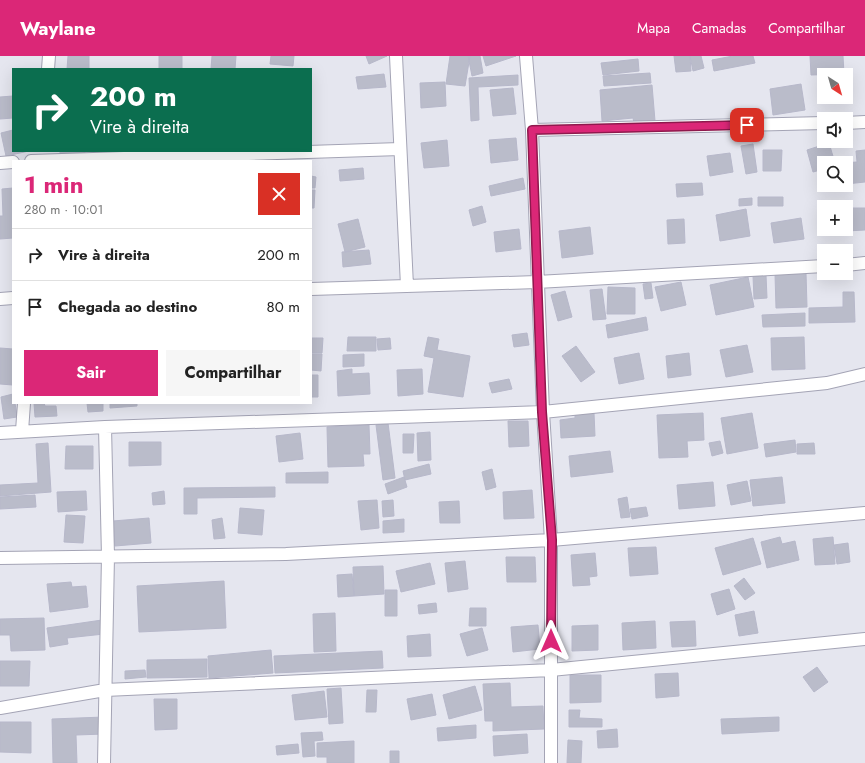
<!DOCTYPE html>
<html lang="pt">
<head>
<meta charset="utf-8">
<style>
  body { margin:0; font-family:Jost,sans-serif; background:#f6f6f6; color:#222; height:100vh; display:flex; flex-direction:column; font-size:15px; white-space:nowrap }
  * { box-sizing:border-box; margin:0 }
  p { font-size:13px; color:#767676 }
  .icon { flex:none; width:22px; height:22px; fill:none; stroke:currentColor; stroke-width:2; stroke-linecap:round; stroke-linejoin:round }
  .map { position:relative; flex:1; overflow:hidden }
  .sheet { position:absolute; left:12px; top:104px; width:300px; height:244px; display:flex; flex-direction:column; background:#fff; border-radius:0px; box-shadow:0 4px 16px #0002 }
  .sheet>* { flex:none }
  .hud { position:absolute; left:12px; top:12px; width:300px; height:84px; border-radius:0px; box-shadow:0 4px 16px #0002; background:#0b6e4f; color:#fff; overflow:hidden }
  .needle { width:26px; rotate:143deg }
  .controls { position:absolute; left:817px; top:12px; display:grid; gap:8px }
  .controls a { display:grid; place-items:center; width:36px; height:36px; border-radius:0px; background:#fff; box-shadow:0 4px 16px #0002; font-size:20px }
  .pin { position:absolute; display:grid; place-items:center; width:34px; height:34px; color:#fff; margin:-17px; border-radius:8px; box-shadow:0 2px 6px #0006 }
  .me { position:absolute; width:44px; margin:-22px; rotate:0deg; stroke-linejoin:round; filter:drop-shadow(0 0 3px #0008) }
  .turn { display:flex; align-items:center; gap:14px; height:84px; padding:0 12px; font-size:18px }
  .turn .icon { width:52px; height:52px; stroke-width:2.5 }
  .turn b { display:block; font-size:28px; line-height:34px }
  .round { display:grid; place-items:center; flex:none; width:42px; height:42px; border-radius:0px; background:#f6f6f6 }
  .head { display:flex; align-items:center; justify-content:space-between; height:68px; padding:0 12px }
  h1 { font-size:24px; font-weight:700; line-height:30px; color:#db2777 }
  .action { display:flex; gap:8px; margin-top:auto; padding:8px 12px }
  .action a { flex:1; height:46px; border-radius:0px; background:#db2777; color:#fff; font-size:16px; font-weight:700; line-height:46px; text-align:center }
  .action a+a { background:#f6f6f6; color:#222 }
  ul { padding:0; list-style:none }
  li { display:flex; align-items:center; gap:12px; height:52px; padding:0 12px; border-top:1px solid #e0e0e0 }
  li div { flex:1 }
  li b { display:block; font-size:15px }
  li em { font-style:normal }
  header { display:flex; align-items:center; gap:24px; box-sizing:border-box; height:56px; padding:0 20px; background:#db2777; color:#fff }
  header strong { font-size:19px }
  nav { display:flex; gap:22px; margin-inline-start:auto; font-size:14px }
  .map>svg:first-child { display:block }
</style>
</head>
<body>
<header>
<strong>Waylane</strong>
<nav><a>Mapa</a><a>Camadas</a><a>Compartilhar</a></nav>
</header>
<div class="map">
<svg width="865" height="707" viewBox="0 0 865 707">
  <rect width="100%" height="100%" fill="#e5e6ef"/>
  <path fill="#babcca" stroke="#b7b8ca" d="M68,0H89V13H67Z
    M159,0H182V13H159Z
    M212,0H236L235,13H211Z
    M271,0H294L293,10L270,8Z
    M366,0H387L369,8Z
    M450,0H470L465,30L446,28Z
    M468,0H480L483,17L472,20Z
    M483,0H516L486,10Z
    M674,0H690L691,15L676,16Z
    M690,0H701L704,12L693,15Z
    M733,0H753L755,7L714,15L712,4Z
    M810,0H843L844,18L811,19Z
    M638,3L639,15L603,19L601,7Z
    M650,17L651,27L604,30L603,20Z
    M384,18L386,31L358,33L356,21Z
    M518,19V29L478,31L479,64L471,65L469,22Z
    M445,26L446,50L421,52L420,27Z
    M801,28L805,54L773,59L770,33Z
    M652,29L655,65L634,67L633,62L602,65L600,34Z
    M513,32L516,58L493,60L490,34Z
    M13,40V62L0,63V41Z
    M13,74V95H29L6,100L1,77Z
    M516,82L518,104L491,107L489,84Z
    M447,84L449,110L424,112L421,87Z
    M829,87L835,107H824V113L813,116L807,94Z
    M753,88L757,116L746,118L741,90Z
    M763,94H782L781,115H763Z
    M865,94V126L846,128V107H842L857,106L856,95Z
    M60,95H85V99L60,100Z
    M730,97L733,116L710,120L707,100Z
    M363,112L364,123L340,125L339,114Z
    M311,120L316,121L315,132H311Z
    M523,122L525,133L491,140L489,130Z
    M702,127L703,139L677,141L676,128Z
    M13,132V182L0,183V160H3L2,133Z
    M311,134H315L314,152H311Z
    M758,141H783V150H758Z
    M752,142V149L739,150V143Z
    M482,150L486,166L473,170L469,154Z
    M846,152H865V174L846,175Z
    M746,153L750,180L720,185L716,159Z
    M801,162L804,183L774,187L771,167Z
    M358,163L365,191L345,196L338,168Z
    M684,163L685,187L668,188L667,164Z
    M590,171L593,198L562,202L559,175Z
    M519,173L521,193L496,196L494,176Z
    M369,194L371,208L343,211L342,196Z
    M806,217L807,251L776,252L775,218Z
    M766,219L767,242L754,243L753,220Z
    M748,221L754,251L716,259L710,229Z
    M681,226L686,249L661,255L655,231Z
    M651,227L653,242L645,243L643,228Z
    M608,231L635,232V258H607Z
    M602,233L606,263L593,264L590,234Z
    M565,235L572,261L558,265L551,239Z
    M843,236H854L855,266L809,267V252L843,251Z
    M805,257V270L763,271L762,259Z
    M646,261L648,274L608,282L606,269Z
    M527,277L529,289L514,291L512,279Z
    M348,281H376V295H347Z
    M428,281L439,283L437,294L470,300L463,341L428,336L434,302L424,300Z
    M804,281L805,313L772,314L771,282Z
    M312,282H323L322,297H312Z
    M390,282L391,293L378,294L377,283Z
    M747,289L753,316L726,321L720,294Z
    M576,290L595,316L581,326L562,300Z
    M0,292L13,293V329L0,328Z
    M639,297L644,323L619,328L614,302Z
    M689,297L691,319L668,322L666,300Z
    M311,298H322L321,315L311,314Z
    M364,298V310L343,311V299Z
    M352,313V318L369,317L370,338L338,340L337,315Z
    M422,313L423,338L398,340L397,314Z
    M311,319H318V341H311Z
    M509,323L512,333L492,337L489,327Z
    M13,338V347H15L17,361L4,363L1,341Z
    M34,347H44L45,350H56L57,360L35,361Z
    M87,347H103V355L88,356Z
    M110,347H137V350L110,352Z
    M594,357L595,380L561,382L560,364L575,362V358Z
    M703,357L704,384L687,385L688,401L659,402L657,359Z
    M752,357L758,392L727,398L721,362Z
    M508,365H528L529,390L509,391Z
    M388,367L395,422L383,424L376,369Z
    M369,369L370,398H363L364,410L328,411L327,371Z
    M430,376L431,404L418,405L417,377Z
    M300,377L303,403L279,406L276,380Z
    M403,378H414L413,397H403Z
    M795,384L796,396L766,401L764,388Z
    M720,385L723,397L712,400L709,387Z
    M129,386H161V409L129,410Z
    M48,387L51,436L0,440V429L38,427L36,388Z
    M814,387L815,398H797V388Z
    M66,390H93V413H65Z
    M610,395L613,416L571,421L569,400Z
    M429,408L431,418L405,424L403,415Z
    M492,413L496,431L486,434L482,416Z
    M328,416V427H286V417Z
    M404,421L407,431L388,438L385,428Z
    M782,421L785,447L753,450L750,424Z
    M747,425L751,445L731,449L727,429Z
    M713,426L715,450L679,453L677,429Z
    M275,431V441L197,442V458H184V432Z
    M532,434L534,462L504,463L503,436Z
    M86,435L87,454L58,456L57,436Z
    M164,435L165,448L153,449L152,437Z
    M35,439L36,451L0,453V441Z
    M627,441L630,461L621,462L618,443Z
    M377,444L379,472L361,474L358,445Z
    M393,444L394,460L383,461L382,445Z
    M459,445L460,467H440L439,446Z
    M646,451L648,460L632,463L630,453Z
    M240,452L264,454L262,479L238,477Z
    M66,459L85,460L83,487L64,486Z
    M149,462L151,487L115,490L113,465Z
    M222,462L225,482L214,483L212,464Z
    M404,463V476L383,477V465Z
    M780,481L782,488L795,485L799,504L767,512L761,486Z
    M833,481L835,508L815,509L813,483Z
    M753,482L761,508L723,519L715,492Z
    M848,487L850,506L837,508L834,489Z
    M656,491L658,518L630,520L628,492Z
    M595,497L597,520L589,521L590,529L573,530L571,499Z
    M506,501H535L536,526H507Z
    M465,505L468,533L448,536L445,507Z
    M430,507L435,528L401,536L396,515Z
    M383,510L384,538L354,540L353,511Z
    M352,518L354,540L338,541L337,519Z
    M744,522L755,537L745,544L734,530Z
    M224,525L226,572L139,576L137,530Z
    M71,526L72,531L86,530L88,551L50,556L47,528Z
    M729,533L735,553L717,559L711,538Z
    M385,534H397V560H385Z
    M436,547L437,556L419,558L418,549Z
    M470,552H486V570H469Z
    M754,555L758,577L739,580L735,559Z
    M335,557L336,595L314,596L313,558Z
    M44,562L45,594L11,595L10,579H0V563Z
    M102,564L104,578L67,582L68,588L50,591L47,572Z
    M655,565L656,592L623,594L622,567Z
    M695,565L696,590L672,591L670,566Z
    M538,569L540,593L513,596L511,571Z
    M598,569V594L572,595V570Z
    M482,572L488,594L467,600L460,578Z
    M430,578L431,600L408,601L407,580Z
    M271,594L273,617L209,622L208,600Z
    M382,595L383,612L275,617L274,600Z
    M207,603V621L147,622V604Z
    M0,605H30L29,630H0Z
    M817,611L828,626L814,636L803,621Z
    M145,614L146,621L125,623V615Z
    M678,617L679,640L656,642L655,618Z
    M570,619H601V646L570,647Z
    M510,627L511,651L543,650L544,673L493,675V665H485L483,628Z
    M475,630L482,654L449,663L443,639Z
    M341,632L343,667L329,668L327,633Z
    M367,634H377L376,656H366Z
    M324,635L327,661L295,664L292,639Z
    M432,638L436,659L411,664L407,643Z
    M154,643H177V673L155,674Z
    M569,654H580L579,662L602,663V671H569Z
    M104,661V678L76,679L77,707H53L52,663Z
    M779,661V675L722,678L721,663Z
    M0,666H31V697L0,696Z
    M476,669V682L438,685L437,672Z
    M617,673L618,691L598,692L597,675Z
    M322,676L323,684L314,685L315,700L303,701L301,677Z
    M527,678L528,697L494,700L493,680Z
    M568,684L582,685L581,707H567Z
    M354,685V707H327V701H317V687Z
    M298,688L299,697L277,699L276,690Z
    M390,695H399V707H390Z"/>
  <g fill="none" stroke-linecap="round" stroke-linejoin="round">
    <defs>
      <path id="minor" d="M396,0L407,230
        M526,0L532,74L543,356L551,484V707
        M48,13L49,0
        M846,67L865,66
        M532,74L824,67
        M31,105L400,93
        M0,107L13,106
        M846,209L865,207
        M311,233L537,226L824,210
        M0,243L13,242
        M22,375L24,347
        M0,377L105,371L543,356L827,327L865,318
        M0,502L286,498L551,484L865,457
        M0,652L105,634L551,614L865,583
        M104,707L108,500L105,371"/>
    </defs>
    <use href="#minor" stroke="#a4a4b5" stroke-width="14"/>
    <use href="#minor" stroke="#fff" stroke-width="12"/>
  </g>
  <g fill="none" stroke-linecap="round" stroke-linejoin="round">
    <defs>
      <path id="route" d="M551,585L552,484L542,356L532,74L747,69"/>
    </defs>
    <use href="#route" stroke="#8e194d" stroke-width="10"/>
    <use href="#route" stroke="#db2777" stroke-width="7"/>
  </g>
</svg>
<div class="controls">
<a><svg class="needle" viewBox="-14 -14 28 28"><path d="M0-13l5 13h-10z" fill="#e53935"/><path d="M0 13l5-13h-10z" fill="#767676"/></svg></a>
<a><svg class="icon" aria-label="sound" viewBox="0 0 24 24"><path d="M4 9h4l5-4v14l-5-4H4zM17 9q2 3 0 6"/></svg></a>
<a><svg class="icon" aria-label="search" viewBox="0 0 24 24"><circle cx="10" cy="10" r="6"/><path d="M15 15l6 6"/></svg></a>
<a>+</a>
<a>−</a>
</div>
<div class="pin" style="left:747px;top:69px;background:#d93025"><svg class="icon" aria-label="arrive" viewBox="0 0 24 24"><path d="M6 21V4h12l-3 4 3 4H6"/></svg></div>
<svg class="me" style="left:551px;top:585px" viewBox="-20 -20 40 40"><path d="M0-17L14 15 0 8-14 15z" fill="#db2777" stroke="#fff" stroke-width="4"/></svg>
<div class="hud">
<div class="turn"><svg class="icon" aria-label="right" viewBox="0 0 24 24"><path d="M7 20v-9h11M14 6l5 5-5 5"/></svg><div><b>200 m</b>Vire à direita</div></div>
</div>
<section class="sheet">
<div class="head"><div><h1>1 min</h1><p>280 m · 10:01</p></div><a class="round" style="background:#d93025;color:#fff"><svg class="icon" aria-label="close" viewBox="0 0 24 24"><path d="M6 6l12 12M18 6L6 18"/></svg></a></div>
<ul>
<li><svg class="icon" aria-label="right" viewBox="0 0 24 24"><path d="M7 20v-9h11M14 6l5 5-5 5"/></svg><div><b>Vire à direita</b></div><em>200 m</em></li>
<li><svg class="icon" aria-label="arrive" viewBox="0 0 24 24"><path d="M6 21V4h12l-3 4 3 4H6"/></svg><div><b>Chegada ao destino</b></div><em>80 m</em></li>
</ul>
<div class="action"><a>Sair</a><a>Compartilhar</a></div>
</section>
</div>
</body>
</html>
